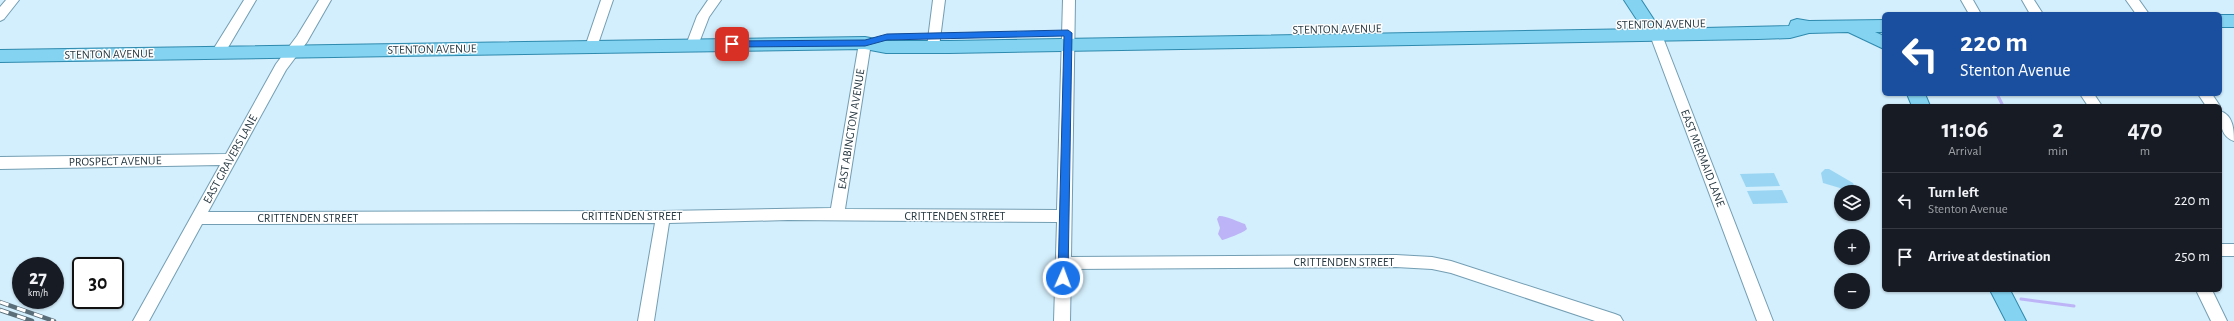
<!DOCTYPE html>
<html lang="en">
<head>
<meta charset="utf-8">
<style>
  body { margin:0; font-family:"Alegreya Sans",sans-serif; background:#242831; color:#f1f3f6; height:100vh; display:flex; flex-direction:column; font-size:15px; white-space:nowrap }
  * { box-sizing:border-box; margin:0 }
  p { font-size:13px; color:#9ea1a6 }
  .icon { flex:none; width:22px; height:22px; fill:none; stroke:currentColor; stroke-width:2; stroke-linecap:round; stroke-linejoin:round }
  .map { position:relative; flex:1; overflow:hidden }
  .drawer { position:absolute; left:1882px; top:104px; width:340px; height:188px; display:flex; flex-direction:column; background:#171b24; border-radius:6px; box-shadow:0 1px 3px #0004 }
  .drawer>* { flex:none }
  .hud { position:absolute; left:1882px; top:12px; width:340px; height:84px; border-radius:6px; box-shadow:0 1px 3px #0004; background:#1a4fa0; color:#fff; overflow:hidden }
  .controls { position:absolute; left:1834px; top:185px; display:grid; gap:8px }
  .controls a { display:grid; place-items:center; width:36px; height:36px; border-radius:50%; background:#171b24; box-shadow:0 1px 3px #0004; font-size:20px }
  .speed { position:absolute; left:12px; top:257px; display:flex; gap:8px; font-size:20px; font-weight:700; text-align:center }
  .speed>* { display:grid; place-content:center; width:52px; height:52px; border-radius:50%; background:#171b24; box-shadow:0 1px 3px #0004; line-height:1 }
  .speed small { font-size:10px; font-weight:400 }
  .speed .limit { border:2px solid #111; border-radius:6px; background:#fff; color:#111 }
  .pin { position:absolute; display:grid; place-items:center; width:34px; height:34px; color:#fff; margin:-17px; border-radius:8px; box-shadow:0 2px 6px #0006 }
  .me { position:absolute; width:44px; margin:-22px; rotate:2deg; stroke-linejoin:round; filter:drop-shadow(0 0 3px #0008) }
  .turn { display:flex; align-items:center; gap:14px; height:84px; padding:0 12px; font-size:18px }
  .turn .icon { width:52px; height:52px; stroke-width:2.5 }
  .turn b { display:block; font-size:28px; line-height:34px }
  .eta { display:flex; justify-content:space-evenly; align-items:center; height:68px; text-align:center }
  .eta b { font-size:24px; font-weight:700; line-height:28px }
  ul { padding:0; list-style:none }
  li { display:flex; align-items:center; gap:12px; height:56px; padding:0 12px; border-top:1px solid #363941 }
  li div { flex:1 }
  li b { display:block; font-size:15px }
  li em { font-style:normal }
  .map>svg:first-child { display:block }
</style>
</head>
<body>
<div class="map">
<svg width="2234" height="321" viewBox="0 0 2234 321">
  <rect width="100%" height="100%" fill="#d3eefc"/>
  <path fill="#9ad6f3" d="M1825,169H1829L1853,183L1857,192H1844L1840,188L1823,183L1821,173Z
    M1774,173L1780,186L1746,187L1740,174Z
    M1782,190L1788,203L1753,204L1747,191Z"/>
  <path fill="#bcb4f7" d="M1219,216C1224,215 1239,222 1245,224L1247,229C1245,232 1224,240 1222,240L1218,234L1220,228L1217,219Z"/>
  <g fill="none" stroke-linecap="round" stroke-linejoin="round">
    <path stroke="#bcb4f7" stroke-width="3" d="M1997,94L2003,106
      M2021,299L2074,306"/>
    <defs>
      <path id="minor" d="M6,0H19L4,19L0,21V7Z
        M244,0H256L223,56H213L211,53Z
        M319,0H331L307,42L286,70L208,212L663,211L831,208L859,43L860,40H870L871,43L845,209L1057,210L1063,0H1075L1071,257L1396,255L1432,257L1451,261L1615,314L1620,316L1623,321H1595L1451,273L1432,269L1396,267L1071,269L1070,321H1054L1057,222L788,220L669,223L654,321H638L655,223L202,224L149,321H133L220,165L0,169V157L226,154L276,64L297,36Z
        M601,0H613L597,47L596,50H586L585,47Z
        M708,0H721L709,17L697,48H687L686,45L697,16Z
        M933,0H945L939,47L938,50H928L927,47Z
        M1961,0H1973L1981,14H1969Z
        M2022,0H2034L2043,14H2030Z
        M2126,0H2139L2149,14H2136Z
        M1656,30L1661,32L1662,35L1773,321H1757L1650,35L1651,32Z
        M2080,94H2094L2102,106H2088Z
        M2198,94H2212L2220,106H2206Z
        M2220,111C2233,115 2234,129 2234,141C2221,137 2220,123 2220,111Z
        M2220,244H2234V256H2220Z
        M2196,290H2212L2227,321H2211Z"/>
      <path id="major" d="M1624,0H1641L1660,29L1789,26L1791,21L1797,19L1809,21L1884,20V32H1875L1884,36V49L1848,32L1809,33L1790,38L1758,39L949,53H886L865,49L0,62V50L865,37L886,41H949L1643,29Z
        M2220,15H2234V27H2220Z
        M1907,94H1925L1930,106H1912Z
        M1990,290H2010L2026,321H2006Z"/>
    </defs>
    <use href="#minor" stroke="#739eb3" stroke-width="2"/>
    <use href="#major" stroke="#2e8aae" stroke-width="2"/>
    <use href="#minor" fill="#fff" fill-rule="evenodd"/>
    <use href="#major" fill="#84d3f1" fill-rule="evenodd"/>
    <defs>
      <path id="rail" d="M0,302L54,321
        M0,310L32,321"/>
    </defs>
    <use href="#rail" stroke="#596e78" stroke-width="4.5"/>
    <use href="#rail" stroke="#fff" stroke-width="3" stroke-dasharray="9" stroke-linecap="butt"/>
  </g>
  <path fill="#1a73e8" stroke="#114b97" d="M1068,30L1072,33L1068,278L1063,282L1058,278L1064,36L887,40L865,46L732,47L727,44L732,41L865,40L887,34Z"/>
  <g text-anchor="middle" stroke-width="3" stroke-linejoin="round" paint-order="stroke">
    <g font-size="12" fill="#283a43" stroke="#fff">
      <text transform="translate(1661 24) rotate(-1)" y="4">STENTON AVENUE</text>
      <text transform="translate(1337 29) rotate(-1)" y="4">STENTON AVENUE</text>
      <text transform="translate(432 49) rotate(-1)" y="4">STENTON AVENUE</text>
      <text transform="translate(109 54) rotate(-1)" y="4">STENTON AVENUE</text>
      <text transform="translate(851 129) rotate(-81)" y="4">EAST ABINGTON AVENUE</text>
      <text transform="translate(1703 158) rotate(69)" y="4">EAST MERMAID LANE</text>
      <text transform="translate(230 159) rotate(-61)" y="4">EAST GRAVERS LANE</text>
      <text transform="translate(115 161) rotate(-1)" y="4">PROSPECT AVENUE</text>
      <text x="632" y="220">CRITTENDEN STREET</text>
      <text x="955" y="220">CRITTENDEN STREET</text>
      <text x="308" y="222">CRITTENDEN STREET</text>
      <text x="1344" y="266">CRITTENDEN STREET</text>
    </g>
  </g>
</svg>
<div class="controls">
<a><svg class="icon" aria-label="layers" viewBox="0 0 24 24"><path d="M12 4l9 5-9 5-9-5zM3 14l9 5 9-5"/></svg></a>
<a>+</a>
<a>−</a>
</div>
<div class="speed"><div>27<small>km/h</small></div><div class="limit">30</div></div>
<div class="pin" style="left:732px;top:44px;background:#d93025"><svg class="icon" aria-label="arrive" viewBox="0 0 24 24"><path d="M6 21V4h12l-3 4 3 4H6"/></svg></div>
<svg class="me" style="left:1063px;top:278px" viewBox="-20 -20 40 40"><circle r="17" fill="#1a73e8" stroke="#fff" stroke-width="3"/><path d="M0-11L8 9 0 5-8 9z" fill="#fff"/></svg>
<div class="hud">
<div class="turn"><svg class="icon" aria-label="left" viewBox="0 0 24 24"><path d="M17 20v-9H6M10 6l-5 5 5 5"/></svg><div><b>220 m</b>Stenton Avenue</div></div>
</div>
<section class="drawer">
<div class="eta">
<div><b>11:06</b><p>Arrival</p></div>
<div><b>2</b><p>min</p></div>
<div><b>470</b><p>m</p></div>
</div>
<ul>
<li><svg class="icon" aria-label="left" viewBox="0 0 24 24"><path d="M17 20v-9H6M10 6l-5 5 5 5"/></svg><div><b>Turn left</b><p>Stenton Avenue</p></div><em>220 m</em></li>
<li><svg class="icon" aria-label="arrive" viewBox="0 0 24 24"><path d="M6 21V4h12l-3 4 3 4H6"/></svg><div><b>Arrive at destination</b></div><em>250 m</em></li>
</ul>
</section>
</div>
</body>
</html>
